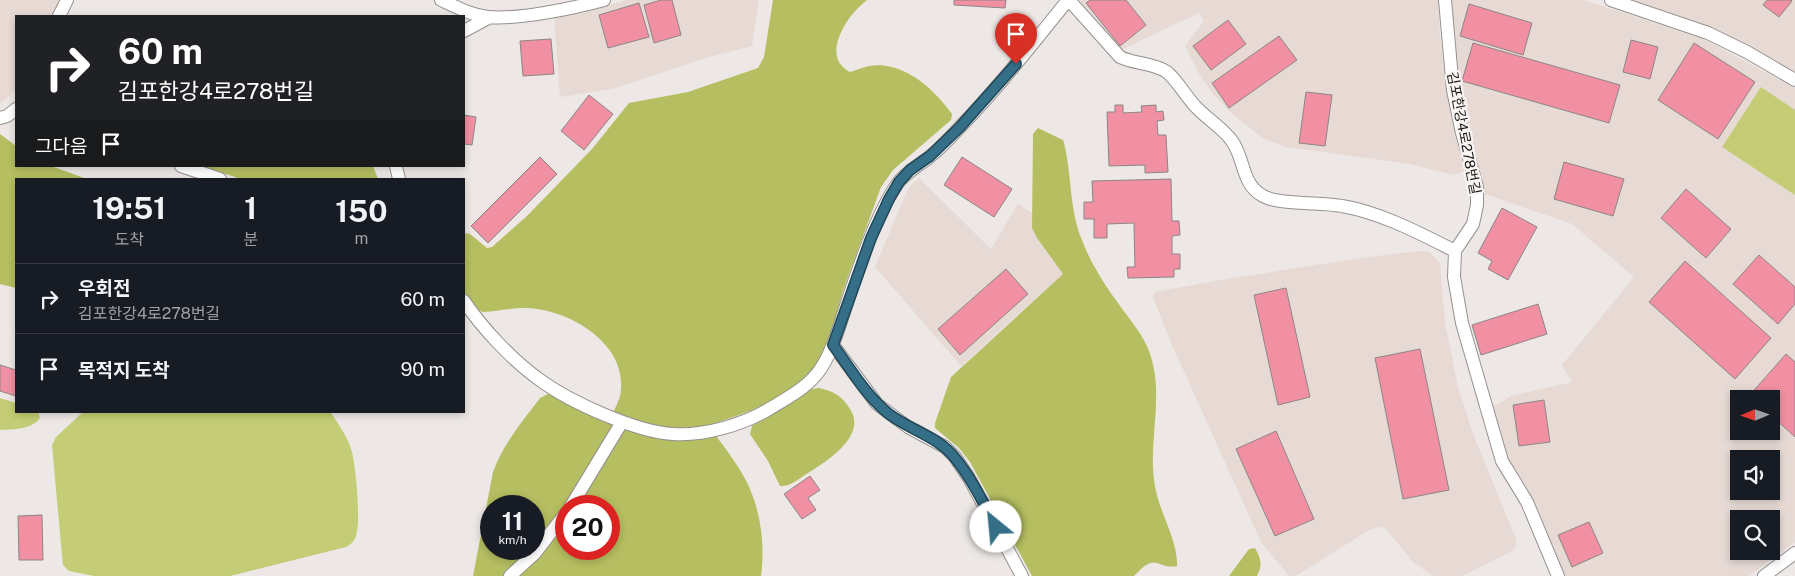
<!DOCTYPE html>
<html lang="ko">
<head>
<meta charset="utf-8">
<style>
  body { margin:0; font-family:"Public Sans","Noto Sans KR",sans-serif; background:#20242c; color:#f1f3f6; height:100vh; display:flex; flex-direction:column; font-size:19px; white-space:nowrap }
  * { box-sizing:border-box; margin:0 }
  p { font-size:16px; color:#9ea1a6 }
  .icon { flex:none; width:28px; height:28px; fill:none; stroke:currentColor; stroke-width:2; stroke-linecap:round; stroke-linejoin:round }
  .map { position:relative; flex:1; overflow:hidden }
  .details { position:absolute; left:15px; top:178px; width:450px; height:235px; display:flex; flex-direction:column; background:#171b24; border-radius:0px; box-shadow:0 2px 8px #0003 }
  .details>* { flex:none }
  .guide { position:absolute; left:15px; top:15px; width:450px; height:152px; border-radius:0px; box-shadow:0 2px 8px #0003; background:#202124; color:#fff; overflow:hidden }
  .needle { width:32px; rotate:268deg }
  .tools { position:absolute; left:1730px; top:390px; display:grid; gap:10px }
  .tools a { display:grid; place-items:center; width:50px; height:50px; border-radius:0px; background:#171b24; box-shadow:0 2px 8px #0003; font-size:25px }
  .speed { position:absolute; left:480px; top:495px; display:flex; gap:10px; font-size:25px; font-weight:700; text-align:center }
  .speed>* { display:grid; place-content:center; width:65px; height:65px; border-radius:50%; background:#171b24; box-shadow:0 2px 8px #0003; line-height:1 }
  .speed small { font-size:12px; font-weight:400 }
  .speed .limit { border:8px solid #d22; background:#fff; color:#111 }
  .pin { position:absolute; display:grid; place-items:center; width:42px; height:42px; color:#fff; margin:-51px -21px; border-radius:50% 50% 50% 0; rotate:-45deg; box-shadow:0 0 5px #0007 }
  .pin .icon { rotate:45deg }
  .me { position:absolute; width:55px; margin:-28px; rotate:332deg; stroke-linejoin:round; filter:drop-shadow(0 0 4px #0008) }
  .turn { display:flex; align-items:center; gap:18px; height:105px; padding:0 20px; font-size:22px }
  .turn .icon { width:65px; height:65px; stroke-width:2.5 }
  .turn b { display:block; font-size:35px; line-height:42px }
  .then { display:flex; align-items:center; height:48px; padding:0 20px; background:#0003; gap:10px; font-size:19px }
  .eta { display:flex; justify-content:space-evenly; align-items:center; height:85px; text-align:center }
  .eta b { font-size:30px; font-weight:700; line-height:35px }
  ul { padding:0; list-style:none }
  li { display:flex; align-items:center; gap:15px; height:70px; padding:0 20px; border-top:1px solid #363941 }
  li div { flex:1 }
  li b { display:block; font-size:19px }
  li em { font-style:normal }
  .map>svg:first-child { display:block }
</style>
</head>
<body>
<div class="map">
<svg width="1795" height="576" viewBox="0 0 1795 576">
  <rect width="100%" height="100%" fill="#ede8e5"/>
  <path fill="#e7dad5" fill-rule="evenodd" d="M0,0H60L52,16H16V90L0,104Z
    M626,0H759L752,46L709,57L616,88L560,97L554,17L586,12Z
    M1080,0H1438L1440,36L1447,93L1464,171L1454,175L1410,164L1286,147L1264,139L1232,114L1213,94L1198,72L1185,46L1204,21L1199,13L1121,50L1081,3Z
    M1451,0H1584L1703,39L1795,88V542L1749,576H1564L1536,505L1513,470L1507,457L1493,407L1511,396L1572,382L1562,365L1634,277L1572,224L1485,194L1458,90ZM1739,399H1771V431H1739ZM1739,459H1771V491H1739ZM1739,519H1771V551H1739Z
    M1631,0H1795V73L1768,57L1706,25Z
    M919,178L991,249L1018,204L1032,213L1033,232L1063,274L961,366L875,267L900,207L910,186Z
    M1419,251L1429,252L1440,263L1445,322L1458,387L1472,431L1516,539V546L1512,551L1463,576H1433L1413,562L1385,528L1379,527L1369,530L1296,576H1289L1261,542L1171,343L1153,297L1155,292L1221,280L1360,258Z"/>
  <path fill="#c4cd75" d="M1761,87L1795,110V195L1722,147Z
    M0,398L16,403V411H38L40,418C31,430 14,429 0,430Z
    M84,411H330C338,424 348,437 352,452C356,469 361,520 356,536C354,542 351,544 346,547L230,576H94L69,571L63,565L62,556L52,445L56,437Z"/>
  <path fill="#b5be60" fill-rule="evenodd" d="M773,0H867C848,14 819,56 850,72C856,70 862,68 869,66C903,60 934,89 952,114L951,120L893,170L881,187C869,221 856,254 844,288C835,316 829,354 807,376C780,402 744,414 709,425C718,440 729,452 738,467C759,498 766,539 761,576H473L493,472C503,444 522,422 540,398L548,394L557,396L609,421C613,411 621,400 621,389C625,345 575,314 537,309C519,306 501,311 483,312L476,309L464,294V236L466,233L470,234L487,248L492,247L527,216L592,149L629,103L688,92L758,68L764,57ZM491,506H534V549H491ZM566,506H609V549H566Z
    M1038,128L1063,140L1064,143C1072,175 1069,209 1082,240C1090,262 1104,284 1118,303C1129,319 1144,335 1150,354C1165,397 1147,442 1155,486C1159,512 1178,540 1177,566C1156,570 1158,550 1134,576H1032L970,462L959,448L935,428V423L951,377L1063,274L1037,238L1032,228L1033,134Z
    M0,134L16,146V166H51L87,179H16V288L0,284Z
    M202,166H373L378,179H241Z
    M819,388C832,391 841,395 848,406C870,434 829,460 808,473C800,478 790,487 780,486L768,461L750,434L752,426L812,389Z
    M1255,548C1261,559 1263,565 1257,576H1229L1249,549Z"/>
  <path fill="#f190a2" stroke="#8b8686" d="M661,0H672L681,35L654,43L644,5Z
    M954,0H1006L1005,8L954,5Z
    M1090,0H1126L1146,25L1120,46L1086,3Z
    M1767,0H1791L1792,1L1779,17L1763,5Z
    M639,3L649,37L608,48L599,15Z
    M1469,4L1532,23L1523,55L1460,36Z
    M1228,20L1246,44L1211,70L1193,46Z
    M1279,36L1297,60L1229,108L1212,83Z
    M551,39L554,74L523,76L520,41Z
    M1631,40L1658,47L1650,79L1623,72Z
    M1473,43L1620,85L1609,123L1462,81Z
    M1694,43L1755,82L1718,139L1658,100Z
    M1306,92L1332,95L1325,146L1299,143Z
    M589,95L613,114L584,150L561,131Z
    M1115,105H1123V113L1142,112L1141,106L1156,105V112L1163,111L1164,120L1157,121L1158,135H1166L1168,172L1145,173V165L1109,166L1107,112H1115Z
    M464,115L476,117L472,145L464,144Z
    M540,157L557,174L488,243L471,226Z
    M962,157L1012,189L994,217L944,185Z
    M1564,162L1624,179L1613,216L1554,199Z
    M1171,179L1172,221H1179L1180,235L1172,236V254H1180V269H1174V277L1128,278L1127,267H1135L1134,223L1107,224V238H1094V219H1084V202H1093L1092,181Z
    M1686,189L1731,229L1706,258L1661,218Z
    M1502,208L1537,227L1508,280L1488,269L1492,261L1478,253Z
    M1759,255L1795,287V304L1778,324L1733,284Z
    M1685,261L1771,338L1735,379L1649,302Z
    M1006,269L1028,294L960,355L938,329Z
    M1286,288L1310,397L1278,405L1254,295Z
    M1538,304L1547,334L1481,355L1472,325Z
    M1420,349L1449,490L1403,499L1375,358Z
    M1786,354L1795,362V437L1771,415V399H1753L1749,396Z
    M0,365L16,370V396L0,391Z
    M1544,400L1550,442L1519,446L1513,405Z
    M1276,431L1314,519L1275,536L1236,449Z
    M810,476L820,490L808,498L816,510L802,519L784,494Z
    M42,515L43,560H19L18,516Z
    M1589,522L1603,553L1572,567L1558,535Z"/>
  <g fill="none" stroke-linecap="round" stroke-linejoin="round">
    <defs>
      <path id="lane" d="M441,0C456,7 471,15 488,17C517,20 575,8 604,0
        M1069,0L1120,57C1134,64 1154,63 1167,72C1177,80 1187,98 1196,107C1207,119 1223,128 1232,141C1245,159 1241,184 1263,196C1280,205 1322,202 1342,206C1382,213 1419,233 1455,251L1473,224L1477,205V187L1462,133L1453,90L1445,0
        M1611,0L1708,33L1747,52L1795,80
        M59,16L67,0
        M464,31L490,17
        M0,118L7,116L16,109
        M181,166L220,179
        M396,166L399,179
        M1455,251L1454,277L1462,323L1502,461L1527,502L1558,576
        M464,301C482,328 513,361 540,380C570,402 636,432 673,434C704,436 742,425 769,409C789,397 811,386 823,365C833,349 838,330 844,312C856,275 876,214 898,183C906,172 918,166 928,158C940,149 950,138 960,127C999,87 1033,43 1068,0
        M833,345L877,404L908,427L945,447L955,457L969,478L1022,576
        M571,506L622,422
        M510,576L535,553L566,513
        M1764,576L1795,553"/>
    </defs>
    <use href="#lane" stroke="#95918f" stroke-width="14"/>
    <use href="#lane" stroke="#fff" stroke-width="12"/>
  </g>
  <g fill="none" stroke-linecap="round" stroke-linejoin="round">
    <defs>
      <path id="route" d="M996,527C984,504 972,479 955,458C939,437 910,430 889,414C866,396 850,368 833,345L871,238L889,199L899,182L910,170L930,156L960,127L1016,64"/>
    </defs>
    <use href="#route" stroke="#224858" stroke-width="12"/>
    <use href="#route" stroke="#346e87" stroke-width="9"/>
  </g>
  <g text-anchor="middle" stroke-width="4.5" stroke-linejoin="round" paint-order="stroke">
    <g font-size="14" fill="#1a1918" stroke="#faf5f3">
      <text transform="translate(1464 133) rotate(79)" y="5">김포한강4로278번길</text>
    </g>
  </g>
</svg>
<div class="tools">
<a><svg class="needle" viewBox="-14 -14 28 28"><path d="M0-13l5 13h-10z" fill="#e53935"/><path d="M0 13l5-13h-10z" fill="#9ea1a6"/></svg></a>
<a><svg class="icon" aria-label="sound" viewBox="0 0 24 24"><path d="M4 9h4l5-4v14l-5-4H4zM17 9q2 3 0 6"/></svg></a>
<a><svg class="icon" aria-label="search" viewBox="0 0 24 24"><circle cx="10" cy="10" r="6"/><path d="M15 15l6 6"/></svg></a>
</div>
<div class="speed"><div>11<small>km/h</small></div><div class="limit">20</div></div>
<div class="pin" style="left:1016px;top:64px;background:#d93025"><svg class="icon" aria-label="arrive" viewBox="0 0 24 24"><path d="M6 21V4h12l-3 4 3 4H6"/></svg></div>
<svg class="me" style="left:996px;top:527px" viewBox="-20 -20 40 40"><circle r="19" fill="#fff"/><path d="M0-13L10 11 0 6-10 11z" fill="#346e87"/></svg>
<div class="guide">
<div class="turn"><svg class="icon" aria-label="right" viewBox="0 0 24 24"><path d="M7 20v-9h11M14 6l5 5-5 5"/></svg><div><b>60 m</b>김포한강4로278번길</div></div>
<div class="then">그다음<svg class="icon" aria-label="arrive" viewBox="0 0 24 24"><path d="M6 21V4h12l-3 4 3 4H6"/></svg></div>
</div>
<section class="details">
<div class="eta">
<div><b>19:51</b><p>도착</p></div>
<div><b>1</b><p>분</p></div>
<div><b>150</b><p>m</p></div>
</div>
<ul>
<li><svg class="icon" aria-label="right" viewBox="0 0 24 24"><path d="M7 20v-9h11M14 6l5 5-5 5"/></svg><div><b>우회전</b><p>김포한강4로278번길</p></div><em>60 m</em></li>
<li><svg class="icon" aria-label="arrive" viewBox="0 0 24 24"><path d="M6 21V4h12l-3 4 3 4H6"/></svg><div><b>목적지 도착</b></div><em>90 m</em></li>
</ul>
</section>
</div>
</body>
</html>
